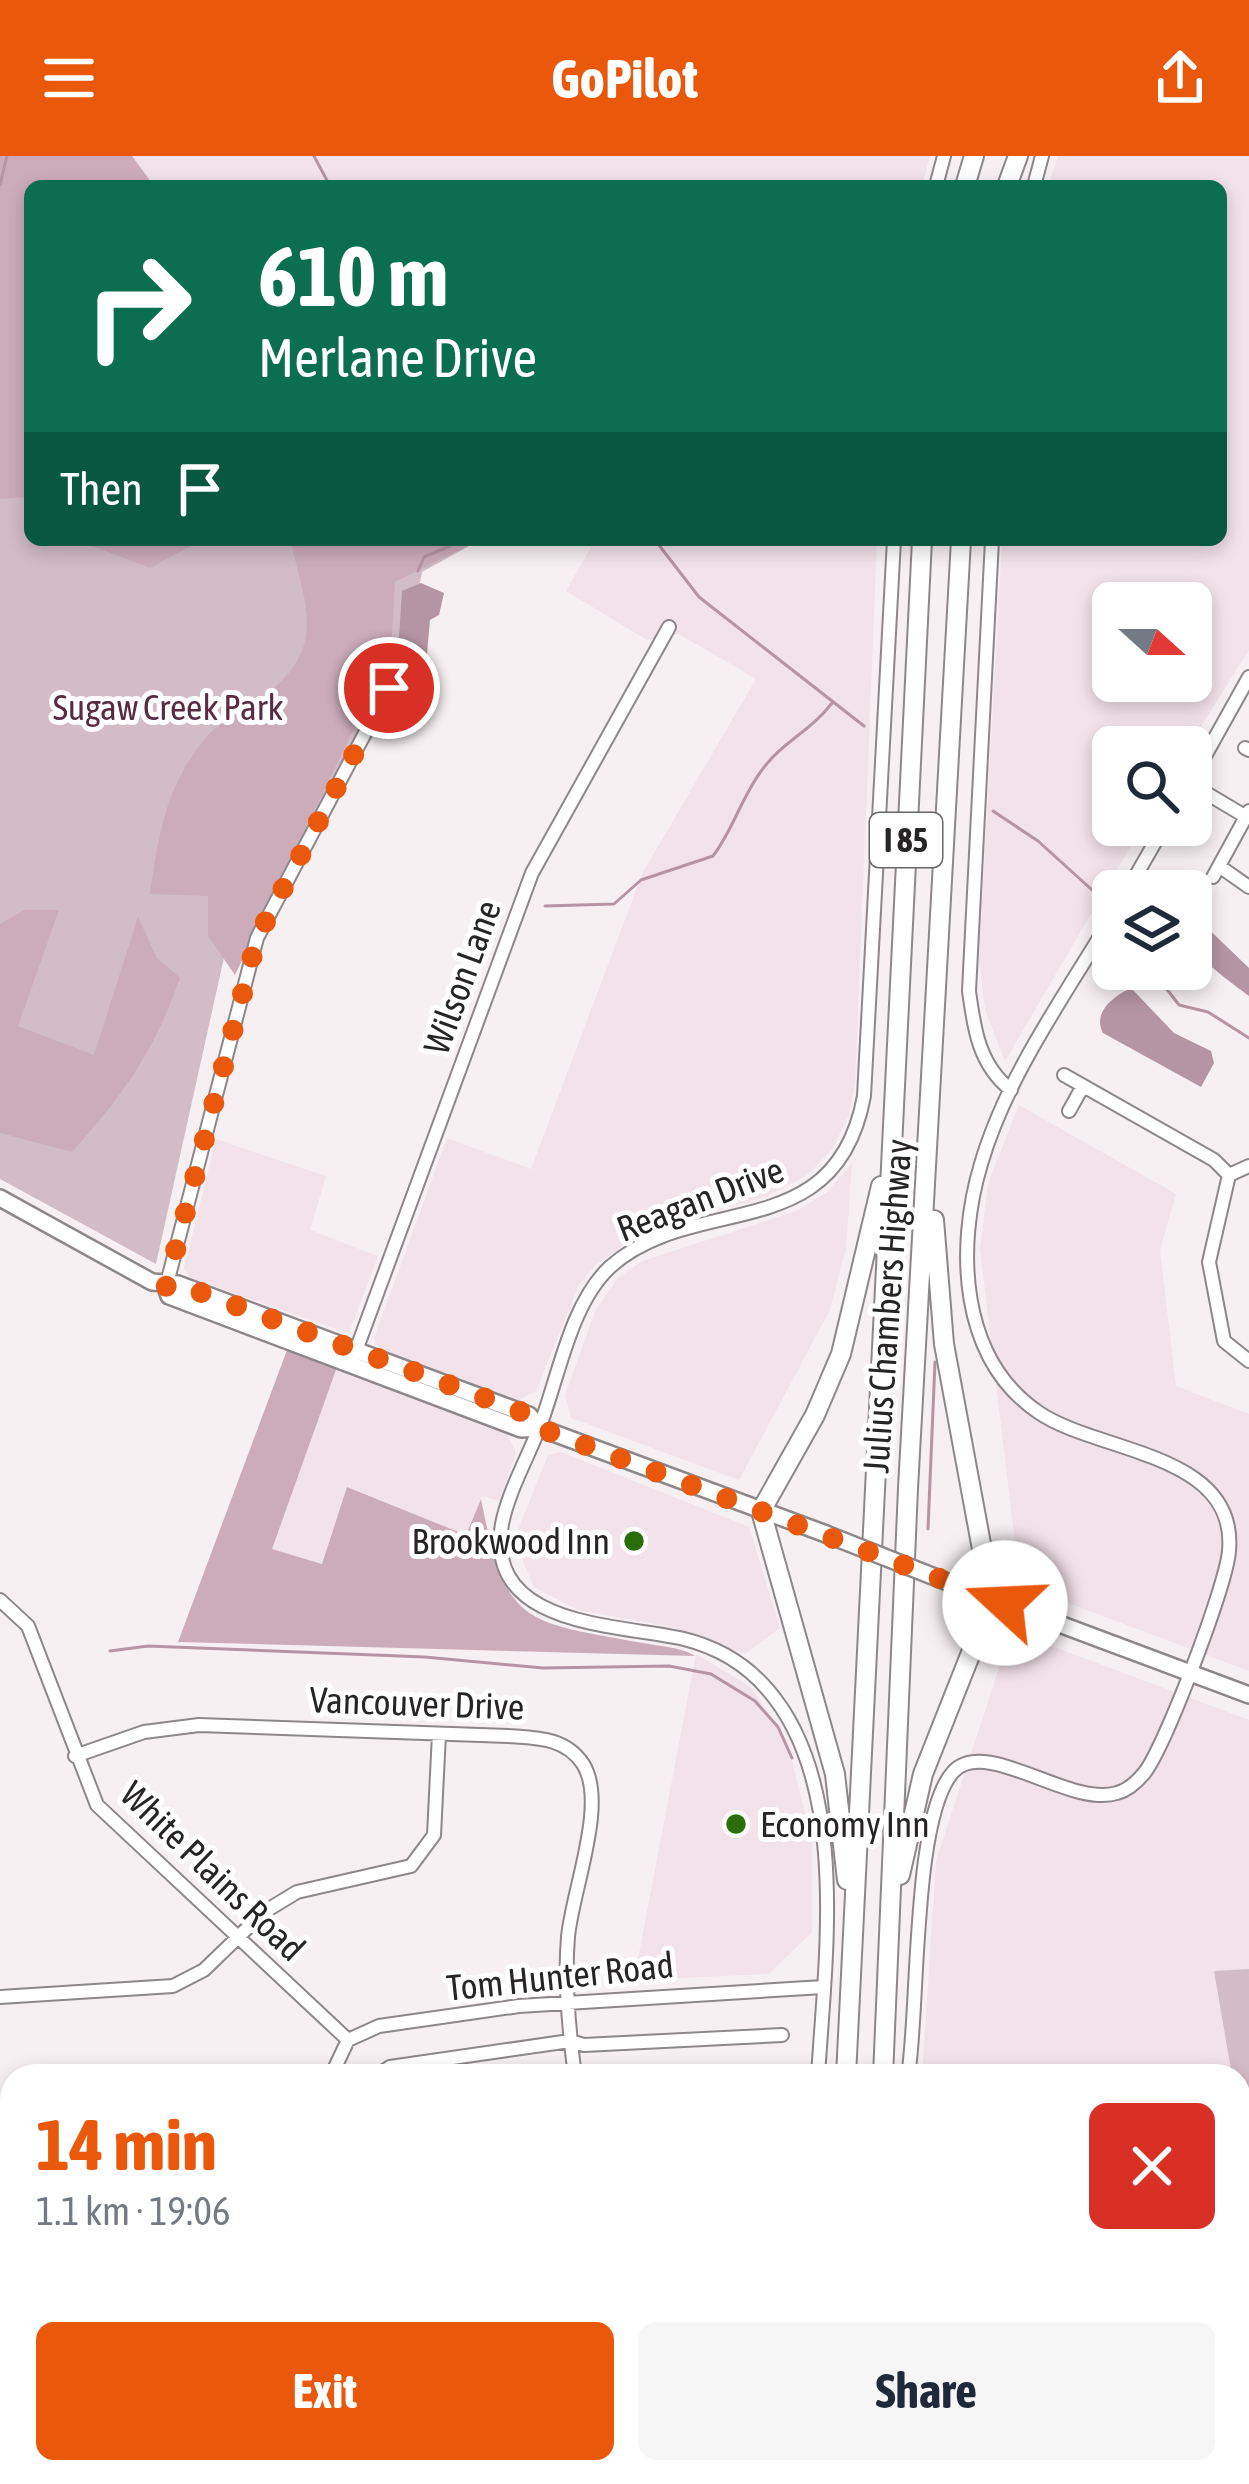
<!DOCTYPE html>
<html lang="en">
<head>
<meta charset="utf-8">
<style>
  body { margin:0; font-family:"Asap Condensed",sans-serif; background:#f6f6f7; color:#1f2937; height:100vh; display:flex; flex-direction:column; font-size:45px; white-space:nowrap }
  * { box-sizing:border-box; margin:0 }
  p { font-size:39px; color:#747a83 }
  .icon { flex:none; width:66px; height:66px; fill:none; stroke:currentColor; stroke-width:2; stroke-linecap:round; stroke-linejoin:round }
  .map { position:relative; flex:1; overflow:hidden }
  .side { position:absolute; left:0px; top:1908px; width:1251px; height:420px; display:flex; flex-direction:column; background:#fff; border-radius:36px 36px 0 0; box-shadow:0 6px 18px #0003 }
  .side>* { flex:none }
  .banner { position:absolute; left:24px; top:24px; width:1203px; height:366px; border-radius:18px; box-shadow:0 6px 18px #0003; background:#0b6e4f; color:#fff; overflow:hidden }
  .needle { width:78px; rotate:111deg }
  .fabs { position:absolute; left:1092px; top:426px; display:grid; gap:24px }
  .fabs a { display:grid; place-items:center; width:120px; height:120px; border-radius:18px; background:#fff; box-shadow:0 6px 18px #0003; font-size:60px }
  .pin { position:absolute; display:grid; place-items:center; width:102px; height:102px; color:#fff; margin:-51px; border:6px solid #fff; border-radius:50%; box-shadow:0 3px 12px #0007 }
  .me { position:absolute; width:132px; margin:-66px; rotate:290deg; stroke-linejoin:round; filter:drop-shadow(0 0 9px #0008) }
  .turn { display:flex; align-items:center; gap:42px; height:252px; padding:0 36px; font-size:54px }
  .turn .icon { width:156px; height:156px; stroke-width:2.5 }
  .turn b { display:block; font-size:84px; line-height:102px }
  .then { display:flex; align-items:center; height:114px; padding:0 36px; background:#0003; gap:24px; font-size:45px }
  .round { display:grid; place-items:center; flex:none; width:126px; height:126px; border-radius:18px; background:#f6f6f7 }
  .overview { display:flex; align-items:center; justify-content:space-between; height:204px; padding:0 36px }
  h1 { font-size:72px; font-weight:700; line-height:90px; color:#ea580c }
  .primary-button { display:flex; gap:24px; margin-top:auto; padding:24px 36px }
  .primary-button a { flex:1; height:138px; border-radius:18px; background:#ea580c; color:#fff; font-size:48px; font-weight:700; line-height:138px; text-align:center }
  .primary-button a+a { background:#f6f6f7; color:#1f2937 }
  header { display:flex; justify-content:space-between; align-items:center; height:156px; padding:0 36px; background:#ea580c; color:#fff; font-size:54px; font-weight:700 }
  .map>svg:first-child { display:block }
</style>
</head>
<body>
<header><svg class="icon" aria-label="menu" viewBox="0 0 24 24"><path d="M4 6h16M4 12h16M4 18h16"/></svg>GoPilot<svg class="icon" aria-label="share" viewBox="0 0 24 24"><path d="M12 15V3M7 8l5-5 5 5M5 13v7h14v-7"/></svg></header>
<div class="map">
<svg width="1249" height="2328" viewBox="0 0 1249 2328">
  <rect width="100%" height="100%" fill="#f7f0f3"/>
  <path fill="#f2e2e9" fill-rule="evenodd" d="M83,0H930L922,30H102Z
    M1058,0H1249V494L1188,591H1113V669H1143L1005,905L985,854L979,803L1002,384H1221V30H1048ZM1113,447H1191V525H1113Z
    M595,384H877L855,928L849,959L833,992L809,1018L767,1040L640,1078L593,1111L579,1129L536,1235L517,1245L379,1193L374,1182L447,982L531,1013L643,716L756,523L679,478L647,484L566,435Z
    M1019,949L1176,1038L1160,1094L1176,1230L1249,1258V1515L1020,1429L980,1093L988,1027Z
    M216,983L326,1020L310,1074L378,1100L349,1177L190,1122L184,1112Z
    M852,1007L846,1092L830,1154L739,1324L571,1262L565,1239L596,1153L618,1122L642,1105L796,1055L826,1037Z
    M337,1211L506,1274L516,1298L499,1345L482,1340L466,1379L348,1331L322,1408L271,1393Z
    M561,1296L749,1371L780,1472L745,1498L672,1471L578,1454L534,1431L519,1396L518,1374L548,1299Z
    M1011,1475L1249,1564V1813L1214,1816L1232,1920H922L936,1705Z
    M696,1498L751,1531L787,1585L812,1685V1776L769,1818L634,1824Z
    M1239,1964L1249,2022V2228L1239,2227Z"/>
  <path fill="#d2bcc6" d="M0,0L30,30V384H480L422,416L404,512L322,669L299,656L225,797L156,1108L0,1023Z
    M1249,1813V2022L1239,1964V1920H1232L1214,1815Z"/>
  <path fill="#cdacba" d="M0,0H132L154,30H30V341L0,343Z
    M76,384H202L150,412Z
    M290,384H480L395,426L391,496L235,819L208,780V740L150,738C158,680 166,630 204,584C216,568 239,557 256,546C328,496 308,456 290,384Z
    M24,754H59L18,870L94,899L138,761L157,802L180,822C154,896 124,938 72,996L0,977V768Z
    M287,1194L337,1211L272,1393L322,1408L347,1331L466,1379L481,1343C506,1469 521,1465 643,1487C660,1490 684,1492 695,1500L178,1486Z
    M1239,2227L1249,2228V2328H907L908,2316H1239Z"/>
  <path fill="#b595a3" d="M421,427L444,437L439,459L430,464L426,509L411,510L399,481L402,435Z
    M1191,745L1196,761L1249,812V840C1206,807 1191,802 1191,745Z
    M1131,832L1174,877L1211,895L1214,907L1201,931L1103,877C1092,856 1114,840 1131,832Z"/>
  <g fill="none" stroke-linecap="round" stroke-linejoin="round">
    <path stroke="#b595a3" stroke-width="3" d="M314,0L330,30
      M0,29L7,0
      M655,384L699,441L864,570
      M418,415L424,401L464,384
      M993,655L1038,685L1112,752
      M545,750L614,748L641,724L713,700C733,674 742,640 762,614C782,586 812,574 832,547
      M1171,813L1166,832L1179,849L1208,856L1249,882
      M928,1373L935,1206
      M110,1495L148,1490L425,1501L543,1512L669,1510L711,1518L755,1545L778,1571L792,1602"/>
    <defs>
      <path id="minor" d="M936,30L944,0
        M1034,30L1042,0
        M992,384L969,835C974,873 979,909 1011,934
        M1245,592L1249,594
        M1191,625L1249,521
        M1191,628L1248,662
        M1219,710L1249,731
        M1213,721L1249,655
        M1127,735L1165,669
        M1064,919L1214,1004L1229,1019L1209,1106L1224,1185L1249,1205
        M1069,955L1083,930
        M1229,1019L1249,1010
        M166,1131L257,782L392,526L397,493
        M354,1200L532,717L669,471
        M0,1444L28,1470L97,1649L348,1884
        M75,1600L144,1576L199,1569L508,1580C536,1582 565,1581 583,1608C608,1647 572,1735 568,1781C564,1826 569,1875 575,1920
        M0,1841L173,1830L204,1814L264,1756L297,1736L411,1710L434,1679L439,1578
        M331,1920L348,1884L379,1870L519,1850L823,1831
        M376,1920L390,1911L570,1885L584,1889L782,1879
        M818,1920C825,1804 850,1629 768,1534C746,1508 716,1491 684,1483C619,1468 484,1472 502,1368C509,1333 529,1300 541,1267C559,1219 571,1147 610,1111C694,1035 836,1093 864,940L894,384
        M908,1920C919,1854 912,1662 953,1616C986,1580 1070,1652 1117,1637C1128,1634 1138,1625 1145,1616C1166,1588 1226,1430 1229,1395C1238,1296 1097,1297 1038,1256C959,1202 956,1091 981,1008C1007,919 1066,838 1113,759
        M0,2095L12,2096
        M20,2316L62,2328
        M455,2316L457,2328
        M285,2328L289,2316
        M627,2328L646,2316
        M797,2328L798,2316
        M886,2328L887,2316"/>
      <path id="major" d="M0,1042L152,1126L178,1128L529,1259L540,1272
        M166,1131L169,1140L521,1273L540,1272L826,1378
        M950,1427L1249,1539"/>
      <path id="highway" d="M965,30L974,0
        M1007,30L1018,0
        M900,1719L923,1618L984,1464L989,1431L944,1188L934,1064
        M847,1724L835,1618L761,1355L815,1259L841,1198L881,1030
        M846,1920L922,384
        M883,1920L908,1332L961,384
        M826,2328L827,2316
        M859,2328L860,2316"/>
    </defs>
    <use href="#minor" stroke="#8d878a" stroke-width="16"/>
    <use href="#major" stroke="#8d878a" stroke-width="20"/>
    <use href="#highway" stroke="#8d878a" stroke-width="22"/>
    <use href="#minor" stroke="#fff" stroke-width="12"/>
    <use href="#major" stroke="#fff" stroke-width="15"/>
    <use href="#highway" stroke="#fff" stroke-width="18"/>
    <defs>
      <path id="major-bridge" d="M826,1378L950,1427"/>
    </defs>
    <use href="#major-bridge" stroke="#8d878a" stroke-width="20" stroke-linecap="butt"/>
    <use href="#major-bridge" stroke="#fff" stroke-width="15"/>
  </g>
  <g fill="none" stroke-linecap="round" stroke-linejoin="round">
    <path stroke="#ea580c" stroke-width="21" stroke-dasharray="0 37.8" d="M389,532L257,782L166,1131L178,1128L509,1251L529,1259L539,1272L1005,1447"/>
  </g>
  <g fill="#296e0a" stroke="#fff" stroke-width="4.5">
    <circle cx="634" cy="1385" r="12"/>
    <circle cx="736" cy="1668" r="12"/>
  </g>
  <g text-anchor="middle" stroke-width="10" stroke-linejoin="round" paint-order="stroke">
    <rect fill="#fff" stroke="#676666" stroke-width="3" x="870" y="657" width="72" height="54" rx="9"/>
    <g font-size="33" font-weight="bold" fill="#262425">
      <text x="906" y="696">I 85</text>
    </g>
    <g font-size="36" fill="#582b42" stroke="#fff">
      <text x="168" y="564">Sugaw Creek Park</text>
    </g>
    <g font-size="36" fill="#262425" stroke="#fff">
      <text transform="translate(462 821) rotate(-70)" y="13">Wilson Lane</text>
      <text transform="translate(700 1043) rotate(-21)" y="13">Reagan Drive</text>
      <text transform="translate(887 1150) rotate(-86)" y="13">Julius Chambers Highway</text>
      <text transform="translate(417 1547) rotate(2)" y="13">Vancouver Drive</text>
      <text transform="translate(213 1715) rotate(44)" y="13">White Plains Road</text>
      <text transform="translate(560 1820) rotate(-6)" y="13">Tom Hunter Road</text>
    </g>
    <g font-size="36" fill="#262425" stroke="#fff" text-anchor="end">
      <text x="610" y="1398">Brookwood Inn</text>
      <text x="760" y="1681" text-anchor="start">Economy Inn</text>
    </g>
  </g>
</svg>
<div class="fabs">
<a><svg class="needle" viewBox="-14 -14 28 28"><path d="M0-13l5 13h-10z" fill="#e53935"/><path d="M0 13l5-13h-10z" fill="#747a83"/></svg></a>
<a><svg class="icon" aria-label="search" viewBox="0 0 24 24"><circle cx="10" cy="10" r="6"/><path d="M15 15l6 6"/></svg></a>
<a><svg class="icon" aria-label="layers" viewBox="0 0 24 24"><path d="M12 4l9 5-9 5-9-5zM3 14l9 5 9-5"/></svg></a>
</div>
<div class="pin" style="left:389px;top:532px;background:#d93025"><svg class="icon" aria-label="arrive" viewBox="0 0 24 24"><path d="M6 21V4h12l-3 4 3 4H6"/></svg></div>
<svg class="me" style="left:1005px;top:1447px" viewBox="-20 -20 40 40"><circle r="19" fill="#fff"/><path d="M0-13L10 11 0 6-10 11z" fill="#ea580c"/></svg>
<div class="banner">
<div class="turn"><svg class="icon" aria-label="right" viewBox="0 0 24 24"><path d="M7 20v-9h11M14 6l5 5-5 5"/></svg><div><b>610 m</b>Merlane Drive</div></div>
<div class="then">Then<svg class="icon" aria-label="arrive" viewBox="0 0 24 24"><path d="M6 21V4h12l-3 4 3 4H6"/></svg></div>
</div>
<section class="side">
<div class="overview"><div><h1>14 min</h1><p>1.1 km · 19:06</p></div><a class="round" style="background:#d93025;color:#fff"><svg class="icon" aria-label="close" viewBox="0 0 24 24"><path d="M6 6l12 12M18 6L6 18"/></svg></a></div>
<div class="primary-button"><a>Exit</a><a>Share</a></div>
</section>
</div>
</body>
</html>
